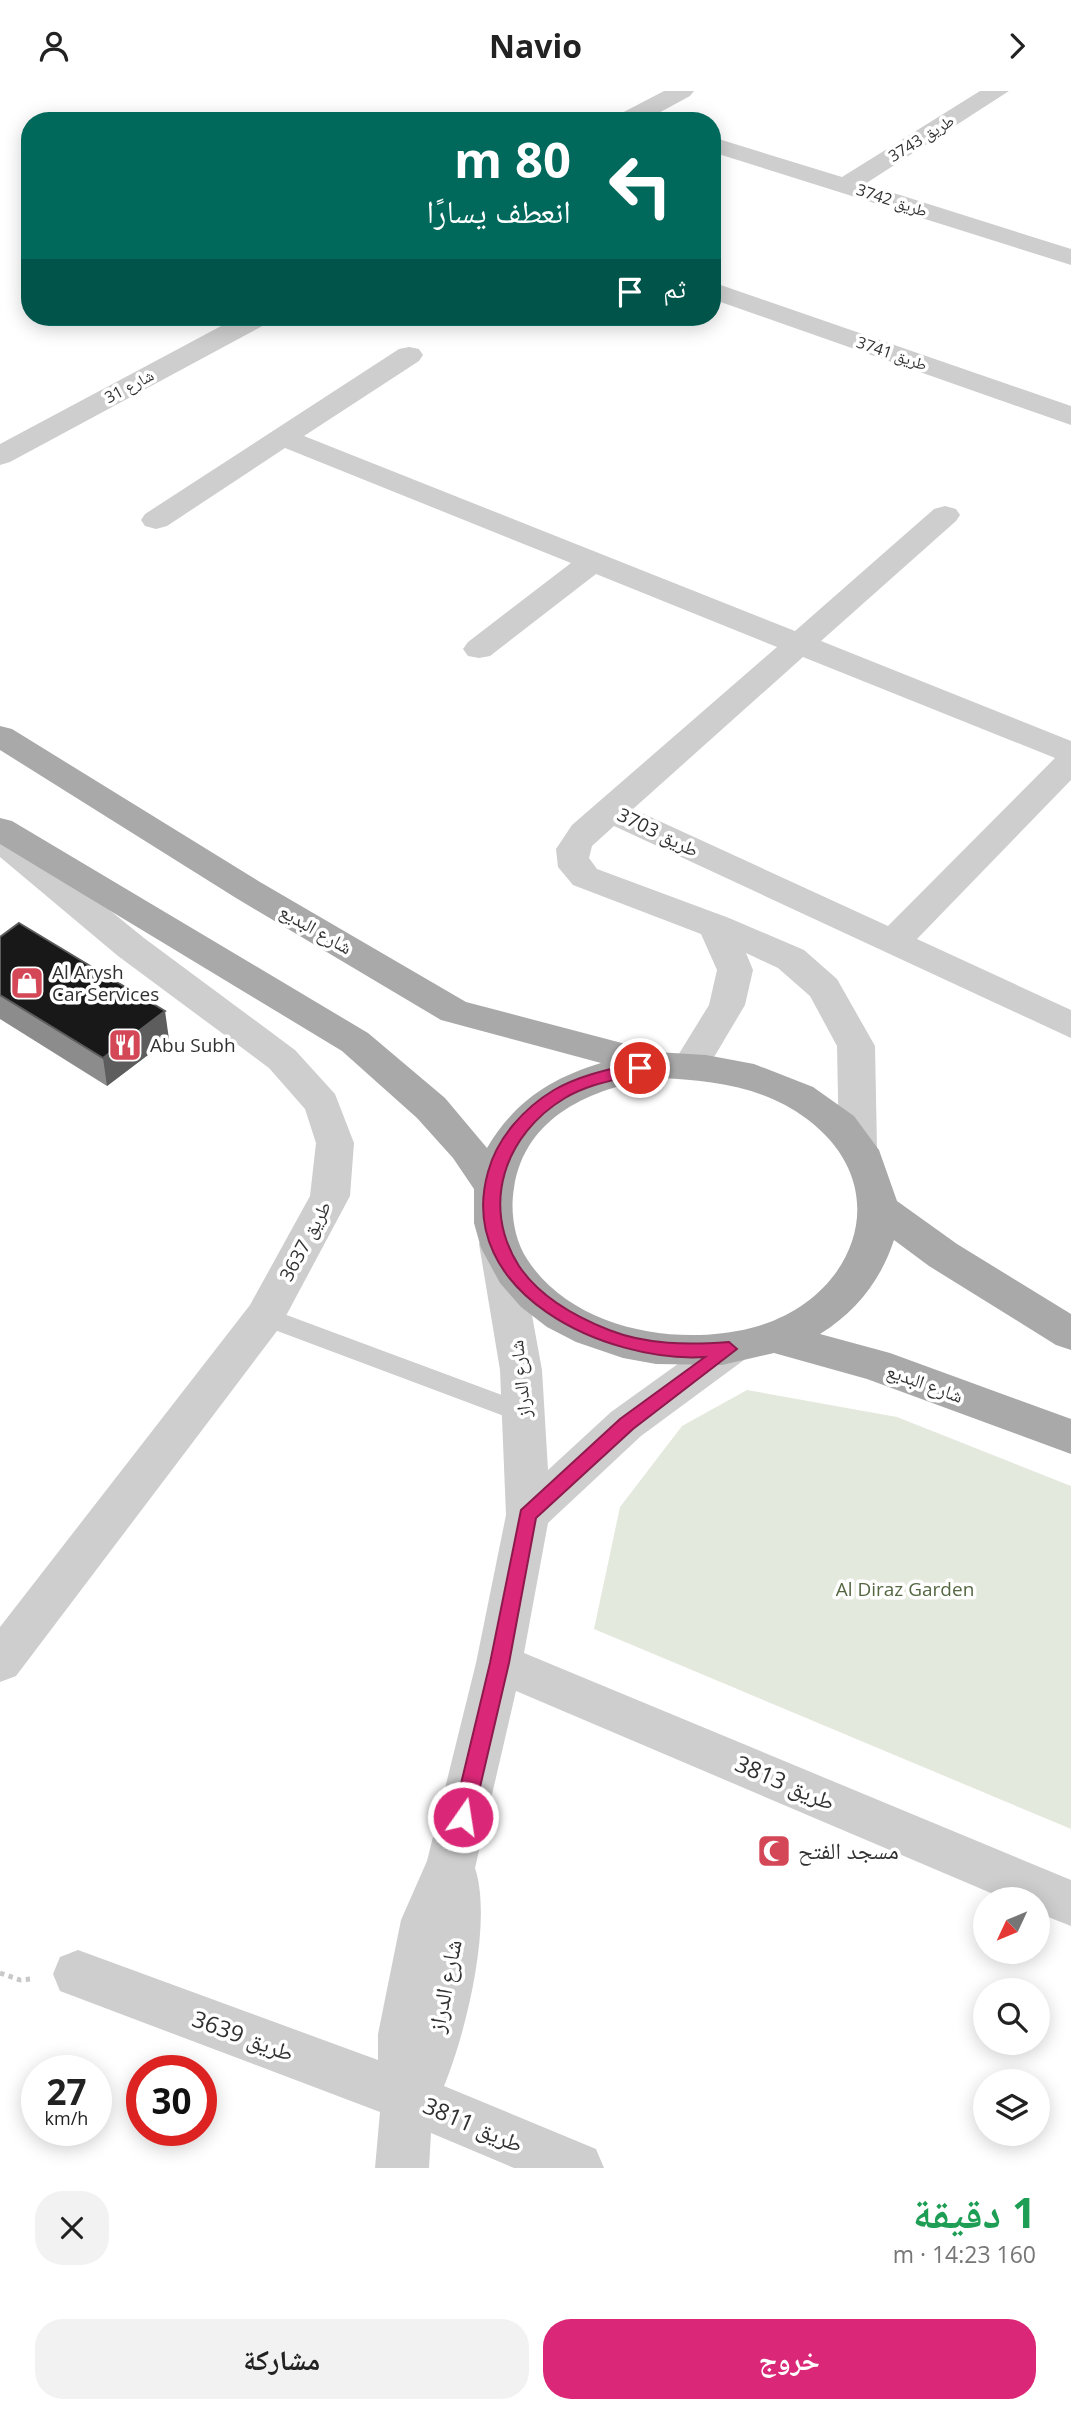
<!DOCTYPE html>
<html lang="ar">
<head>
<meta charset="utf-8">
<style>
  body { margin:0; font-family:"Open Sans","Noto Naskh Arabic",sans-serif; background:#f2f2f2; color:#222; direction:rtl; height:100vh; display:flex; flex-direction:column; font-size:26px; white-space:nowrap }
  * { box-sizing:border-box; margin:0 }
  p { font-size:23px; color:#767676 }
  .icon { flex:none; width:38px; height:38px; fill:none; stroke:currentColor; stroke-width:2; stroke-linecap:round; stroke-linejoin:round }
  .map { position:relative; height:2077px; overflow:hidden; direction:ltr }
  .panel { display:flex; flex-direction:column; background:#fff; flex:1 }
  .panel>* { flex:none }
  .guide { position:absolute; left:21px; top:21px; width:700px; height:214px; border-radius:28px; box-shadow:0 4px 18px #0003; direction:rtl; background:#00695c; color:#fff; overflow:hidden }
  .needle { width:46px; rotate:226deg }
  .buttons { position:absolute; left:973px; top:1796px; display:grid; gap:14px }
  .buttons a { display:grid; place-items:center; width:77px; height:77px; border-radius:50%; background:#fff; box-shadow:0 4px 18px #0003; font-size:35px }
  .speed { position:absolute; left:21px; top:1964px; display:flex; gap:14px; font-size:35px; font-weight:700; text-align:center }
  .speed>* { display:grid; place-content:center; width:91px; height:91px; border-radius:50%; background:#fff; box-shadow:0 4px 18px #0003; line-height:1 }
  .speed small { font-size:18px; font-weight:400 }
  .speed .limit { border:10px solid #d22; background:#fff; color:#111 }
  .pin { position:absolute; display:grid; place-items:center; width:60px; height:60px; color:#fff; margin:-30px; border:4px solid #fff; border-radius:50%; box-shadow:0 2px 7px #0007 }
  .me { position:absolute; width:77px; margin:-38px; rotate:13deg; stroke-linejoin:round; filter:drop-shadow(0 0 5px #0008) }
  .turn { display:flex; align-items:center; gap:24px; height:147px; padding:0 35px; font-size:32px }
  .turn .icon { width:91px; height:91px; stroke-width:2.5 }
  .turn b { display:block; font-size:49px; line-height:60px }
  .then { display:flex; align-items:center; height:66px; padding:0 35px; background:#0003; gap:14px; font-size:26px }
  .round { display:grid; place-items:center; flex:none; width:74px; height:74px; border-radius:28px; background:#f2f2f2 }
  .overview { display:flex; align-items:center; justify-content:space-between; height:119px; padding:0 35px }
  h1 { font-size:42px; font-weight:700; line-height:52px; color:#1e9e55 }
  .primary-button { display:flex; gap:14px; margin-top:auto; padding:14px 35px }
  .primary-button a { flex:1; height:80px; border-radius:28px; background:#db2777; color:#fff; font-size:28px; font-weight:700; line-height:80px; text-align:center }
  .primary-button a+a { background:#f2f2f2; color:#222 }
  header { display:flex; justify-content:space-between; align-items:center; height:91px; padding:0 35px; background:#fff; font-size:32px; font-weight:700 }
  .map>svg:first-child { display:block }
</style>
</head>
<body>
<header><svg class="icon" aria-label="forward" viewBox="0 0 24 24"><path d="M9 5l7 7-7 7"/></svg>Navio<svg class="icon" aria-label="person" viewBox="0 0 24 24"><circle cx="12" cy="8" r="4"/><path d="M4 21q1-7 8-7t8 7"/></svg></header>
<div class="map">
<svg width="1071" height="2077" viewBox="0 0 1071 2077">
  <rect width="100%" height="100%" fill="#fff"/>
  <path fill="#e4e9dd" d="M747,1299L897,1326L1071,1395V1738L594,1538L620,1416L682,1335Z"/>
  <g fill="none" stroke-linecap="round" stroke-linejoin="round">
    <path stroke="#c8c8c8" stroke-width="5" stroke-dasharray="4.5 4.5" stroke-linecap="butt" d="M0,1882L20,1889L30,1888"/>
    <path fill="#cecece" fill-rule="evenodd" d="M265,1216L534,1316L538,1323L534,1330L525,1333L256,1232L253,1225L256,1218Z"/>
    <path fill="#cecece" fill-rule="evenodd" d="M664,0H694L690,5L644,30H613L616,25Z
      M980,0H1009L865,93L1071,158V174L712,61V46L842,86Z
      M712,191L1071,315V334L712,208Z
      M238,226H271L268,232L10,371L0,374V353Z
      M409,256L419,258L423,264L419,270L304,345L795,540L934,418L945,415L956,418L960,424L956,430L821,550L1071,650V689L917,848L1071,919V947L614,735L592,755L589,767L597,778L729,827L804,859L837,888L875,955L877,1058L872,1068L858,1072L844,1068L839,1058L837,955L810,905L778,877L746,862L753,879L745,914L704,983L691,987L678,983L672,974L709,914L717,879L701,843L573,794L558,776L556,758L572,734L777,556L596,483L490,565L479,567L468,565L463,558L468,551L571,472L285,357L167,435L156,438L145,435L141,429L145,423L399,258ZM803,566L1055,667L888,835L633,718Z
      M0,737L12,740L144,847L295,959L335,1003L354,1052L350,1105L280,1236L16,1585L0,1591V1536L250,1214L310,1105L316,1052L305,1018L269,977L118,865L0,766Z
      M499,1138L513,1142L519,1153L542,1279L548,1379L611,1321L714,1247L729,1242L744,1247L750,1258L744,1269L641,1345L548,1432L524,1562L1071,1789V1835L1038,1822V1808H1005L516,1600L475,1777C493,1831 466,1942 444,1995L596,2058L604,2077H514L431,2042L429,2077H375L380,2021L60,1900L53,1883L60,1866L78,1859L378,1969V1943L401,1829L427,1770L476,1572L506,1424L500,1279L479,1153L485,1142Z"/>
    <path fill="#a9a9a9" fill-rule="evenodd" d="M0,635L12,638L260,791L466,911L656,961L706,964L754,973L813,996L854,1025L879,1059L897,1110L957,1153L1071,1223V1259L1056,1254L929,1175L894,1149C881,1189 856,1221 820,1243L890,1262L1071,1328V1363L867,1288L774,1262L722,1274L656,1273L623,1267L576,1251L547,1236L521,1216L500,1192L481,1157L474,1132V1098L453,1067L417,1027L342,960L0,753V727L12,730L368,942L445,1007L487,1057C514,1011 551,987 601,972L441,929L236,807L0,659ZM657,987C710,989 763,995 807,1028C900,1098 854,1211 751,1237C676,1256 572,1238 527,1168C514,1148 510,1120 514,1097C525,1025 592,997 657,987Z"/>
  </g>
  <path fill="#8c8c8c" d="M0,846L169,948L107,995L0,928Z"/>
  <path fill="#5d5d5d" d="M165,920L169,948L107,995L103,967Z"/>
  <path fill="#181818" stroke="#5d5d5d" stroke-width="2" d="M19,832L165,920L103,967L0,904V846Z"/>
  <path fill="#db2777" stroke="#8e194d" stroke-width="2" d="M640,971L647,977L645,981C618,989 590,992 565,1007C505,1043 480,1114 519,1175C539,1205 576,1226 609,1239C647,1254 688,1254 729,1251L737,1258L633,1338L536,1427L509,1572L473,1726L470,1732L463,1735L456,1732L453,1726L490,1572L521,1419L620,1328L705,1266C606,1272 454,1202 488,1081C497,1047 524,1017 554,999C580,984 610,978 640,971Z"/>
  <defs>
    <symbol id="shop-square" viewBox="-11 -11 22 22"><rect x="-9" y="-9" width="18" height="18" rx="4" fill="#d44757" stroke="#fff"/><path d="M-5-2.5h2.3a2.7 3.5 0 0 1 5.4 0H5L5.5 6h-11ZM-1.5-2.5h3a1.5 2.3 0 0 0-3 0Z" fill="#fff"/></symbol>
    <symbol id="restaurant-square" viewBox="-11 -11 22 22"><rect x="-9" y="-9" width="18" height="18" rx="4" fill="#d44757" stroke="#fff"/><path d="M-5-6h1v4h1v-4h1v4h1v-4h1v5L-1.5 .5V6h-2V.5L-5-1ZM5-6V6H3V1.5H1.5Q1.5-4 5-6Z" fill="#fff"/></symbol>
    <symbol id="mosque-square" viewBox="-11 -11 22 22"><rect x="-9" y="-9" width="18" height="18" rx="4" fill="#d44757" stroke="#fff"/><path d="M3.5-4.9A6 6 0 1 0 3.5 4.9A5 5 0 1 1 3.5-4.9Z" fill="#fff"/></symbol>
  </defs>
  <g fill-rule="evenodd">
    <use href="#shop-square" x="8" y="873" width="38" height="38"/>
    <use href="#restaurant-square" x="106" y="935" width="38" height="38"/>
    <use href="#mosque-square" x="755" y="1741" width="38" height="38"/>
  </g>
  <g text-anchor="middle" stroke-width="7" stroke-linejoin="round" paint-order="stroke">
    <g font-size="16" fill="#313131" stroke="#fff">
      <text transform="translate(921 47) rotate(-32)" y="6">طريق 3743</text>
      <text transform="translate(892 109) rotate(18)" y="6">طريق 3742</text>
      <text transform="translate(892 262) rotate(19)" y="6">طريق 3741</text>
      <text transform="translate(129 295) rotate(-28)" y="6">شارع 31</text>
    </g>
    <g font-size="19" fill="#313131" stroke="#fff">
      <text transform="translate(658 741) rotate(26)" y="7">طريق 3703</text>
      <text transform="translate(316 838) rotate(30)" y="7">شارع البديع</text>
      <text transform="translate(305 1150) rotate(-62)" y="7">طريق 3637</text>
      <text transform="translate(520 1288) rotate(-96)" y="7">شارع الدراز</text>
      <text transform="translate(925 1292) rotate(20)" y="7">شارع البديع</text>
    </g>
    <g font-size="19" fill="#313131" stroke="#fff" text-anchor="start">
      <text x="52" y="888">Al Arysh<tspan x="52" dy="22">Car Services</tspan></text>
      <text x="150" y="961">Abu Subh</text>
    </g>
    <g font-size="19" fill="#556842" stroke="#fff">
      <text x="905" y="1505">Al Diraz Garden</text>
    </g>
    <g font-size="23" fill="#313131" stroke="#fff">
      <text transform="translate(785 1692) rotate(23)" y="8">طريق 3813</text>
      <text transform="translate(445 1895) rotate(-79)" y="8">شارع الدراز</text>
      <text transform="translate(243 1945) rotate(20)" y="8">طريق 3639</text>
      <text transform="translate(473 2034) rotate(23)" y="8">طريق 3811</text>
    </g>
    <g font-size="23" fill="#313131" stroke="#fff" text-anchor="start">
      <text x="798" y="1768">مسجد الفتح</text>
    </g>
  </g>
</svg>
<div class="buttons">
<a><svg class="needle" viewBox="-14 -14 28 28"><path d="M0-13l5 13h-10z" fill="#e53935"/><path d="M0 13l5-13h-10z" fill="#767676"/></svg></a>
<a><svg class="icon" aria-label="search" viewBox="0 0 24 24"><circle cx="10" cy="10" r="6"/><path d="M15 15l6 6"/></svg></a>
<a><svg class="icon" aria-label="layers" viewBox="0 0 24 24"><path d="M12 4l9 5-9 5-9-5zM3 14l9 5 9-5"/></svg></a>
</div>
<div class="speed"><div>27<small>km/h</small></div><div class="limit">30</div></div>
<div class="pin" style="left:640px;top:977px;background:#d93025"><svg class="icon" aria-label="arrive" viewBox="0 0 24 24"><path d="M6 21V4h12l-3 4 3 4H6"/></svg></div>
<svg class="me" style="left:463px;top:1726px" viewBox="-20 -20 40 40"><circle r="17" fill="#db2777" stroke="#fff" stroke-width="3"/><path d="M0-11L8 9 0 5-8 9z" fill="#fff"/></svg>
<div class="guide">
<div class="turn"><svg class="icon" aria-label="left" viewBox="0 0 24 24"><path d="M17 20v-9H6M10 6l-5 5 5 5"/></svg><div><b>80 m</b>انعطف يسارًا</div></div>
<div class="then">ثم<svg class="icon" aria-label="arrive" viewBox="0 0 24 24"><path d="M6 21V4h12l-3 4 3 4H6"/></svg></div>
</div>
</div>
<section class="panel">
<div class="overview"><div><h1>1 دقيقة</h1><p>160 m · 14:23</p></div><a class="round"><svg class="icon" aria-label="close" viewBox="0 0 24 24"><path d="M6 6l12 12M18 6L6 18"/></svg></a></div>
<div class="primary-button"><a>خروج</a><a>مشاركة</a></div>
</section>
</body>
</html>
